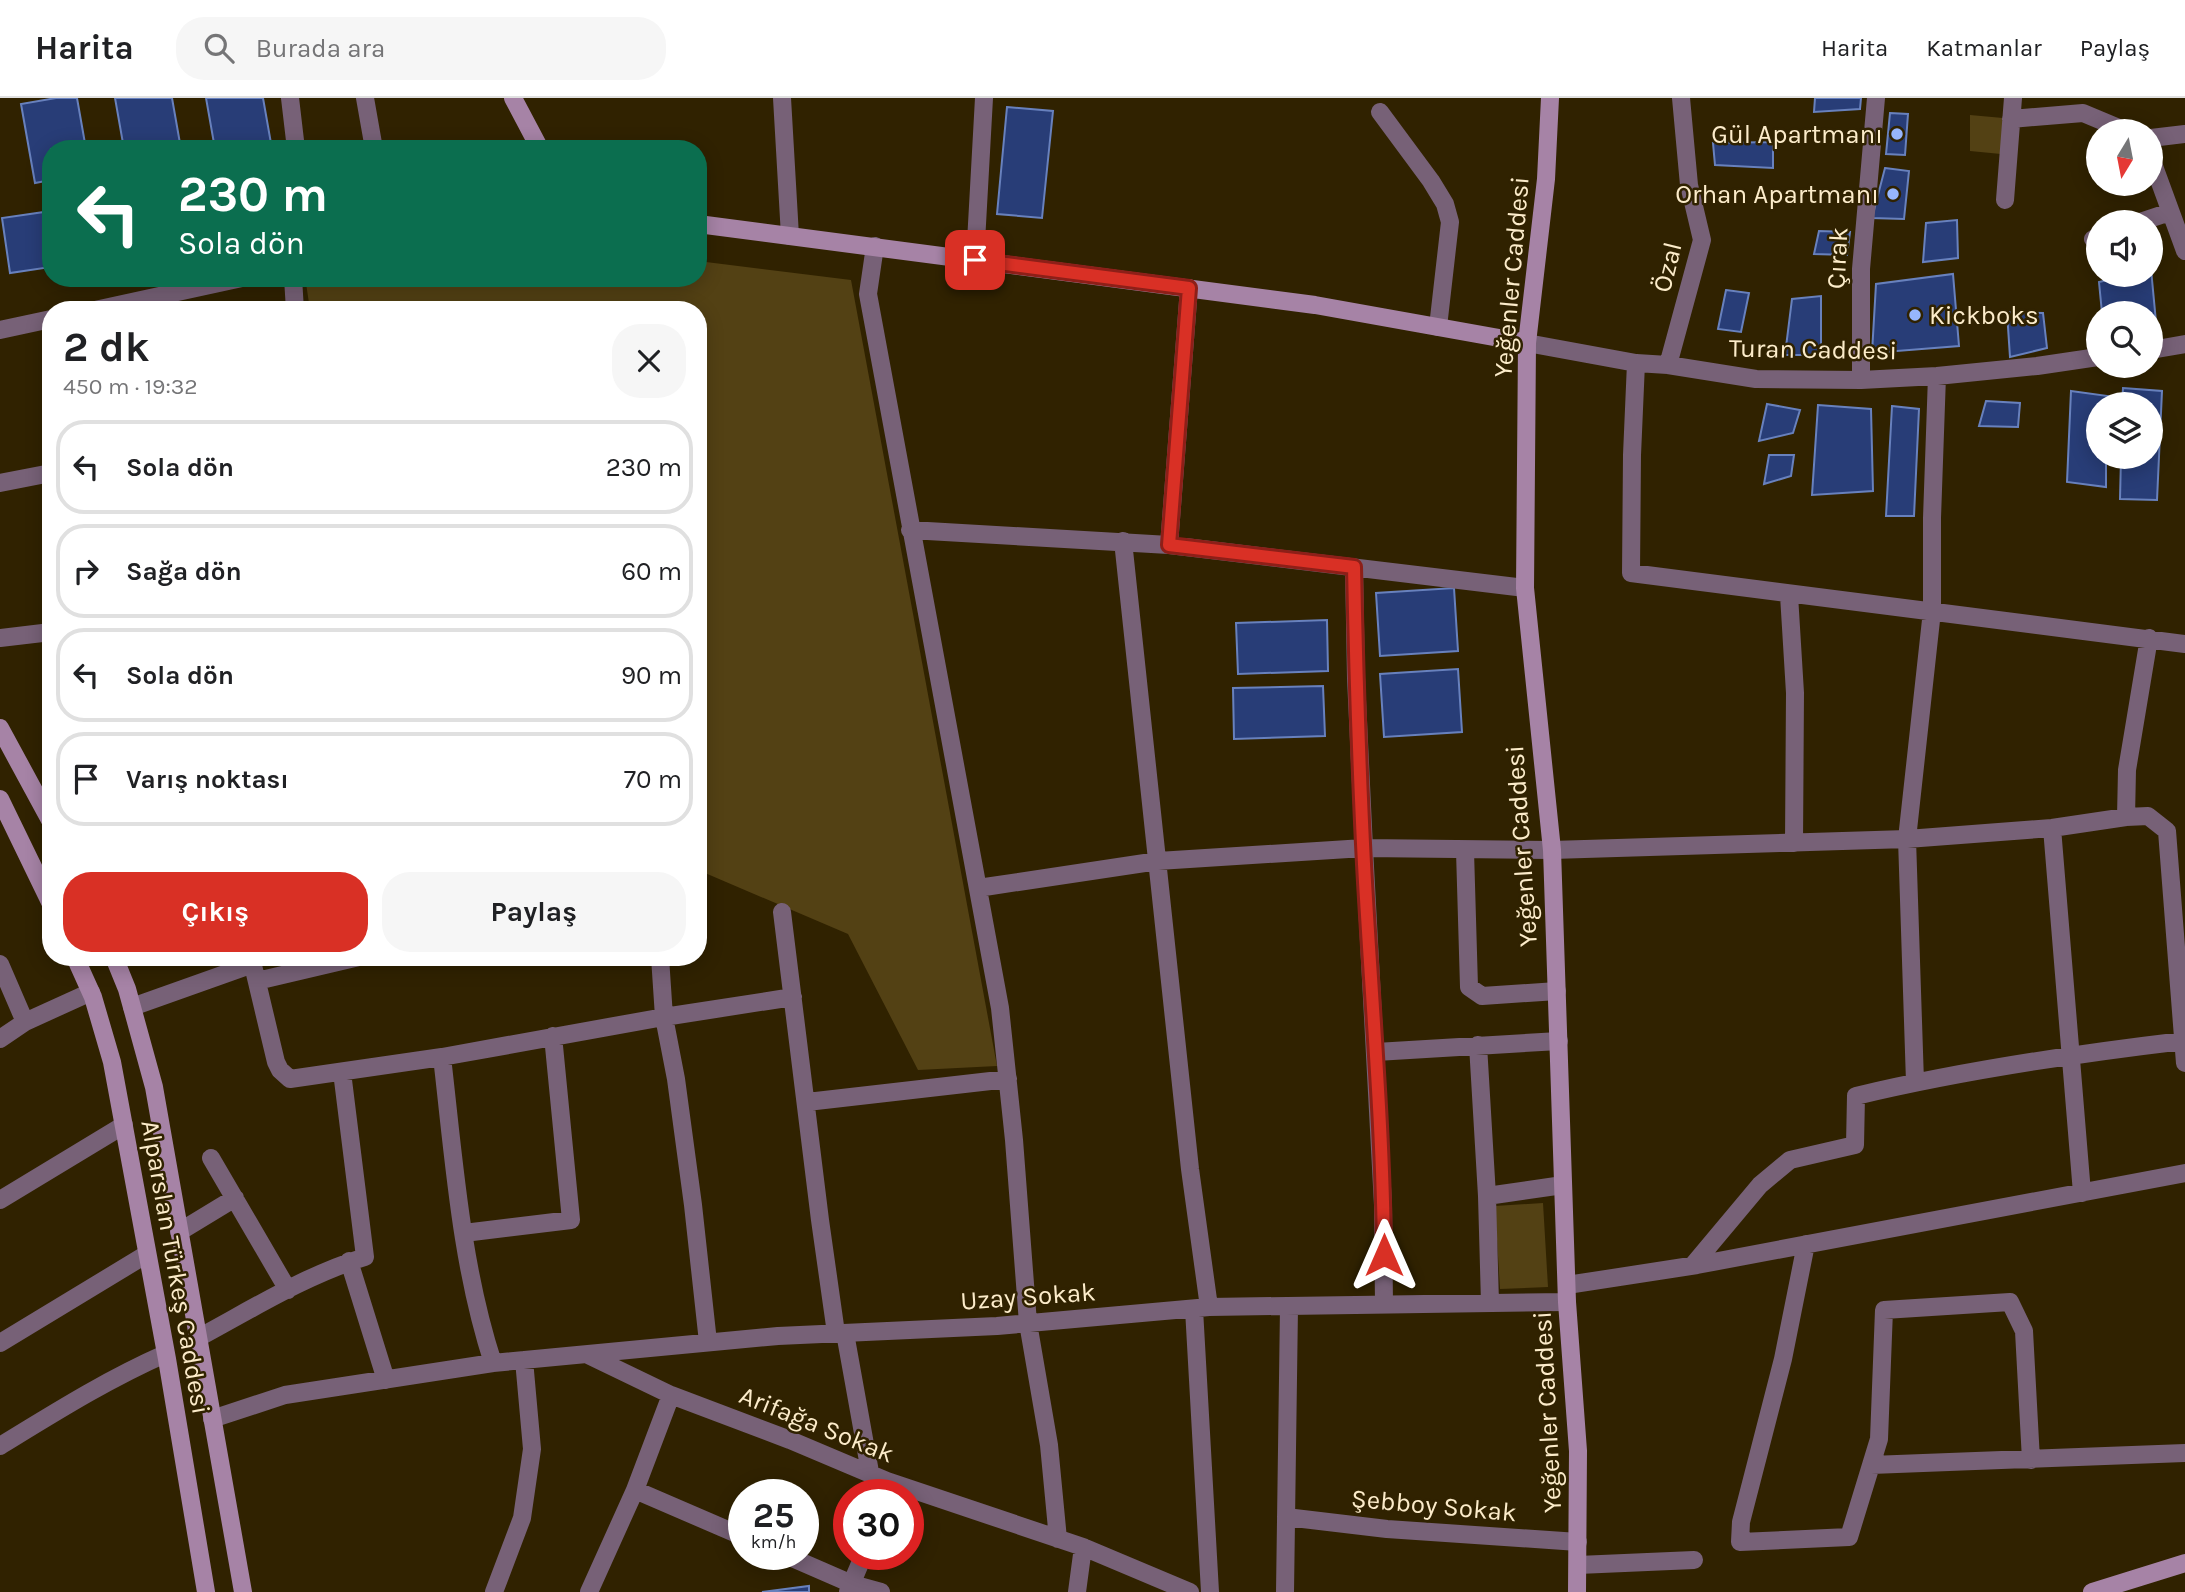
<!DOCTYPE html>
<html lang="tr">
<head>
<meta charset="utf-8">
<style>
  body { margin:0; font-family:Karla,sans-serif; background:#f6f6f6; color:#202124; height:100vh; display:flex; flex-direction:column; font-size:26px; white-space:nowrap }
  * { box-sizing:border-box; margin:0 }
  p { font-size:23px; color:#757577 }
  .icon { flex:none; width:38px; height:38px; fill:none; stroke:currentColor; stroke-width:2; stroke-linecap:round; stroke-linejoin:round }
  .map { position:relative; flex:1; overflow:hidden }
  .sheet { position:absolute; left:42px; top:203px; width:665px; height:665px; display:flex; flex-direction:column; background:#fff; border-radius:28px; box-shadow:0 4px 18px #0003 }
  .sheet>* { flex:none }
  .banner { position:absolute; left:42px; top:42px; width:665px; height:147px; border-radius:28px; box-shadow:0 4px 18px #0003; background:#0b6e4f; color:#fff; overflow:hidden }
  .needle { width:46px; rotate:190deg }
  .tools { position:absolute; left:2086px; top:21px; display:grid; gap:14px }
  .tools a { display:grid; place-items:center; width:77px; height:77px; border-radius:50%; background:#fff; box-shadow:0 4px 18px #0003; font-size:35px }
  .speed { position:absolute; left:728px; top:1381px; display:flex; gap:14px; font-size:35px; font-weight:700; text-align:center }
  .speed>* { display:grid; place-content:center; width:91px; height:91px; border-radius:50%; background:#fff; box-shadow:0 4px 18px #0003; line-height:1 }
  .speed small { font-size:18px; font-weight:400 }
  .speed .limit { border:10px solid #d22; background:#fff; color:#111 }
  .pin { position:absolute; display:grid; place-items:center; width:60px; height:60px; color:#fff; margin:-30px; border-radius:14px; box-shadow:0 4px 10px #0006 }
  .me { position:absolute; width:77px; margin:-38px; rotate:0deg; stroke-linejoin:round; filter:drop-shadow(0 0 5px #0008) }
  .turn { display:flex; align-items:center; gap:24px; height:147px; padding:0 21px; font-size:32px }
  .turn .icon { width:91px; height:91px; stroke-width:2.5 }
  .turn b { display:block; font-size:49px; line-height:60px }
  .round { display:grid; place-items:center; flex:none; width:74px; height:74px; border-radius:28px; background:#f6f6f6 }
  .overview { display:flex; align-items:center; justify-content:space-between; height:119px; padding:0 21px }
  h1 { font-size:42px; font-weight:700; line-height:52px }
  .cta { display:flex; gap:14px; margin-top:auto; padding:14px 21px }
  .cta a { flex:1; height:80px; border-radius:28px; background:#d93025; color:#fff; font-size:28px; font-weight:700; line-height:80px; text-align:center }
  .cta a+a { background:#f6f6f6; color:#202124 }
  ul { padding:0; list-style:none }
  li { display:flex; align-items:center; gap:21px; height:94px; margin:0 14px 10px; padding:0 7px; border:4px solid #e0e0e0; border-radius:28px }
  li div { flex:1 }
  li b { display:block; font-size:26px }
  li em { font-style:normal }
  header { display:flex; align-items:center; gap:42px; box-sizing:border-box; height:98px; padding:0 35px; background:#fff; border-bottom:2px solid #e0e0e0 }
  header strong { font-size:33px }
  nav { display:flex; gap:38px; margin-inline-start:auto; font-size:24px }
  .search { width:490px; height:63px; background:#f6f6f6; display:flex; align-items:center; gap:18px; box-sizing:border-box; padding:0 24px; border-radius:28px; color:#757577; font-size:26px }
  .map>svg:first-child { display:block }
</style>
</head>
<body>
<header>
<strong>Harita</strong>
<div class="search"><svg class="icon" aria-label="search" viewBox="0 0 24 24"><circle cx="10" cy="10" r="6"/><path d="M15 15l6 6"/></svg>Burada ara</div>
<nav><a>Harita</a><a>Katmanlar</a><a>Paylaş</a></nav>
</header>
<div class="map">
<svg width="2185" height="1494" viewBox="0 0 2185 1494">
  <rect width="100%" height="100%" fill="#302200"/>
  <path fill="#534114" d="M1970,17L2003,20L2001,56L1970,53Z
    M698,163L851,182L997,968L918,972L848,836L698,772V212H310L306,185L340,180H698Z
    M1543,1105L1548,1189L1500,1191L1495,1108Z"/>
  <path fill="#283d77" stroke="#6881bd" stroke-width="2" d="M56,0H77L86,51H51V82L35,85L21,6Z
    M115,0H172L181,51H124Z
    M206,0H263L272,51H215Z
    M1815,0H1861L1860,11L1814,14Z
    M1007,9L1053,13L1042,120L997,116Z
    M1890,15L1908,16L1905,57L1886,56Z
    M1773,44V70L1715,67L1713,45Z
    M1885,70L1909,73L1904,121L1872,120Z
    M51,113V169L10,175L2,120Z
    M1957,122L1958,160L1923,164L1926,125Z
    M1819,133L1850,134L1847,157L1814,156Z
    M2151,171L2156,224L2151,225V215H2102L2099,184L2129,177H2151Z
    M1953,176L1959,248L1872,255L1876,186Z
    M1726,192L1749,195L1741,234L1718,231Z
    M1821,198V257H1785L1792,201Z
    M2007,214L2043,215L2047,250L2010,259Z
    M2123,290L2162,293L2157,402L2120,401L2121,359H2151V306H2122Z
    M2071,293L2108,298V306H2098V359H2106V389L2067,384Z
    M1986,303L2020,305L2018,329L1979,328Z
    M1767,306L1800,312L1793,335L1759,343Z
    M1818,307L1871,311L1873,393L1812,397Z
    M1892,308L1919,311L1914,418H1886Z
    M1769,357H1794L1791,378L1764,386Z
    M1454,490L1458,553L1380,558L1376,495Z
    M1327,522L1328,573L1238,576L1236,525Z
    M1458,571L1462,634L1384,639L1380,576Z
    M1323,588L1325,638L1234,641L1233,590Z
    M809,1488V1494H762Z"/>
  <g fill="none" stroke-linecap="round" stroke-linejoin="round">
    <path stroke="#776177" stroke-width="18" d="M290,0L296,51
      M365,0L374,51
      M782,0L790,138
      M1380,14L1431,83L1445,106L1450,124L1438,229
      M2011,21L2083,15L2126,33
      M2151,40L2185,36
      M2151,60L2185,153
      M2005,102L2013,0
      M2140,124L2170,114
      M2093,141L2098,139
      M875,148L868,196L1000,910L1014,1042L1028,1225L1049,1347L1058,1441
      M975,162L984,0
      M293,180L295,212
      M95,212L242,180
      M0,232L51,221
      M1527,245L1636,265L1668,267L1756,281L1861,282L1937,278L2037,268L2098,259
      M2151,252L2185,246
      M1636,265L1632,357L1631,475L2185,546
      M1668,267L1702,142L1689,87L1681,0
      M1861,282V171L1876,0
      M0,385L51,375
      M910,432L1169,447L1525,490
      M1123,443L1190,1071L1209,1209
      M1169,447L1189,190
      M1789,497L1795,595L1794,745
      M0,540L51,534
      M2126,719L2127,672L2149,540
      M2052,730L2082,1095
      M1465,753L1469,889L1482,898L1557,893
      M978,790L1158,763L1364,750L1356,580L1354,469
      M782,814L820,1122L836,1235
      M251,859L276,964L280,972L290,981L442,959
      M660,859L664,919L676,981L693,1107L708,1244
      M0,866L25,924
      M257,883L359,859
      M132,909L253,866
      M0,941L25,924L91,894
      M1478,947L1487,1098L1563,1087
      M1376,954L1559,943
      M1915,984L1907,741L1932,513V420L1937,278
      M807,1004L1008,981
      M211,1060L288,1192
      M1487,1098L1490,1205
      M0,1102L124,1027
      M179,1134L235,1100
      M464,1135L571,1122L553,938
      M1806,1146L1783,1261L1741,1424L1740,1444L1849,1439L1879,1341L1884,1212L2010,1204L2024,1233L2031,1362
      M349,1163L386,1282
      M1693,1167L1760,1087L1790,1062L1855,1047L1856,998C1964,972 2074,956 2183,943
      M1567,1187L1697,1167L2185,1075
      M1384,1207L1383,1107L1364,750L1552,752L1907,741L2052,730L2126,719L2148,718L2167,733L2185,965
      M1194,1211L1210,1494
      M845,1235L870,1374
      M198,1240C252,1211 306,1177 365,1159L342,974
      M0,1245L147,1156
      M588,1257L671,1297L790,1342L887,1383L1083,1449L1190,1494
      M493,1265C461,1167 454,1062 442,959L664,919L793,899
      M212,1321L285,1297L493,1265L778,1238L997,1228L1209,1209L1567,1204
      M0,1348C54,1315 108,1281 165,1256
      M1871,1367L2185,1355
      M635,1392L744,1439
      M1286,1419L1387,1431L1578,1444
      M783,1456L852,1486L881,1494
      M1578,1467L1694,1462
      M494,1494L522,1420L532,1351L524,1262
      M589,1494L635,1392L671,1297
      M848,1494L864,1456
      M1077,1494L1083,1449
      M1285,1494L1289,1209"/>
    <path stroke="#a683a6" stroke-width="18" d="M513,0L540,51
      M1550,0L1546,81L1527,245L1525,490L1552,752L1567,1204L1578,1353L1577,1494
      M698,126L1315,207L1527,245
      M0,630L51,724
      M0,701L51,806
      M75,859L93,899L112,964L167,1261L206,1494
      M114,859L127,891L154,989L243,1494
      M2092,1494L2185,1465"/>
  </g>
  <g fill="none" stroke-linecap="round" stroke-linejoin="round">
    <defs>
      <path id="route" d="M975,162L1189,190L1169,447L1354,469C1356,568 1359,667 1364,766C1371,896 1383,1026 1384,1157"/>
    </defs>
    <use href="#route" stroke="#8d1f18" stroke-width="18"/>
    <use href="#route" stroke="#d93025" stroke-width="12"/>
  </g>
  <g fill="#97b6fd" stroke="#302200" stroke-width="2.5">
    <circle cx="1897" cy="36" r="7"/>
    <circle cx="1893" cy="96" r="7"/>
    <circle cx="1915" cy="217" r="7"/>
  </g>
  <g text-anchor="middle" stroke-width="5" stroke-linejoin="round" paint-order="stroke">
    <g font-size="26" fill="#fcecca" stroke="#302200" text-anchor="end">
      <text x="1883" y="45">Gül Apartmanı</text>
      <text x="1879" y="105">Orhan Apartmanı</text>
      <text x="1929" y="226" text-anchor="start">Kickboks</text>
    </g>
    <g font-size="26" fill="#fcecca" stroke="#302200">
      <text transform="translate(1837 160) rotate(-87)" y="9">Çırak</text>
      <text transform="translate(1667 169) rotate(-76)" y="9">Özal</text>
      <text transform="translate(1511 179) rotate(-85)" y="9">Yeğenler Caddesi</text>
      <text transform="translate(1813 251) rotate(1)" y="9">Turan Caddesi</text>
      <text transform="translate(1521 748) rotate(-94)" y="9">Yeğenler Caddesi</text>
      <text transform="translate(176 1169) rotate(80)" y="9">Alparslan Türkeş Caddesi</text>
      <text transform="translate(1028 1198) rotate(-4)" y="9">Uzay Sokak</text>
      <text transform="translate(1547 1314) rotate(-93)" y="9">Yeğenler Caddesi</text>
      <text transform="translate(817 1326) rotate(22)" y="9">Arifağa Sokak</text>
      <text transform="translate(1434 1407) rotate(5)" y="9">Şebboy Sokak</text>
    </g>
  </g>
</svg>
<div class="tools">
<a><svg class="needle" viewBox="-14 -14 28 28"><path d="M0-13l5 13h-10z" fill="#e53935"/><path d="M0 13l5-13h-10z" fill="#757577"/></svg></a>
<a><svg class="icon" aria-label="sound" viewBox="0 0 24 24"><path d="M4 9h4l5-4v14l-5-4H4zM17 9q2 3 0 6"/></svg></a>
<a><svg class="icon" aria-label="search" viewBox="0 0 24 24"><circle cx="10" cy="10" r="6"/><path d="M15 15l6 6"/></svg></a>
<a><svg class="icon" aria-label="layers" viewBox="0 0 24 24"><path d="M12 4l9 5-9 5-9-5zM3 14l9 5 9-5"/></svg></a>
</div>
<div class="speed"><div>25<small>km/h</small></div><div class="limit">30</div></div>
<div class="pin" style="left:975px;top:162px;background:#d93025"><svg class="icon" aria-label="arrive" viewBox="0 0 24 24"><path d="M6 21V4h12l-3 4 3 4H6"/></svg></div>
<svg class="me" style="left:1384px;top:1157px" viewBox="-20 -20 40 40"><path d="M0-17L14 15 0 8-14 15z" fill="#d93025" stroke="#fff" stroke-width="4"/></svg>
<div class="banner">
<div class="turn"><svg class="icon" aria-label="left" viewBox="0 0 24 24"><path d="M17 20v-9H6M10 6l-5 5 5 5"/></svg><div><b>230 m</b>Sola dön</div></div>
</div>
<section class="sheet">
<div class="overview"><div><h1>2 dk</h1><p>450 m · 19:32</p></div><a class="round"><svg class="icon" aria-label="close" viewBox="0 0 24 24"><path d="M6 6l12 12M18 6L6 18"/></svg></a></div>
<ul>
<li><svg class="icon" aria-label="left" viewBox="0 0 24 24"><path d="M17 20v-9H6M10 6l-5 5 5 5"/></svg><div><b>Sola dön</b></div><em>230 m</em></li>
<li><svg class="icon" aria-label="right" viewBox="0 0 24 24"><path d="M7 20v-9h11M14 6l5 5-5 5"/></svg><div><b>Sağa dön</b></div><em>60 m</em></li>
<li><svg class="icon" aria-label="left" viewBox="0 0 24 24"><path d="M17 20v-9H6M10 6l-5 5 5 5"/></svg><div><b>Sola dön</b></div><em>90 m</em></li>
<li><svg class="icon" aria-label="arrive" viewBox="0 0 24 24"><path d="M6 21V4h12l-3 4 3 4H6"/></svg><div><b>Varış noktası</b></div><em>70 m</em></li>
</ul>
<div class="cta"><a>Çıkış</a><a>Paylaş</a></div>
</section>
</div>
</body>
</html>
